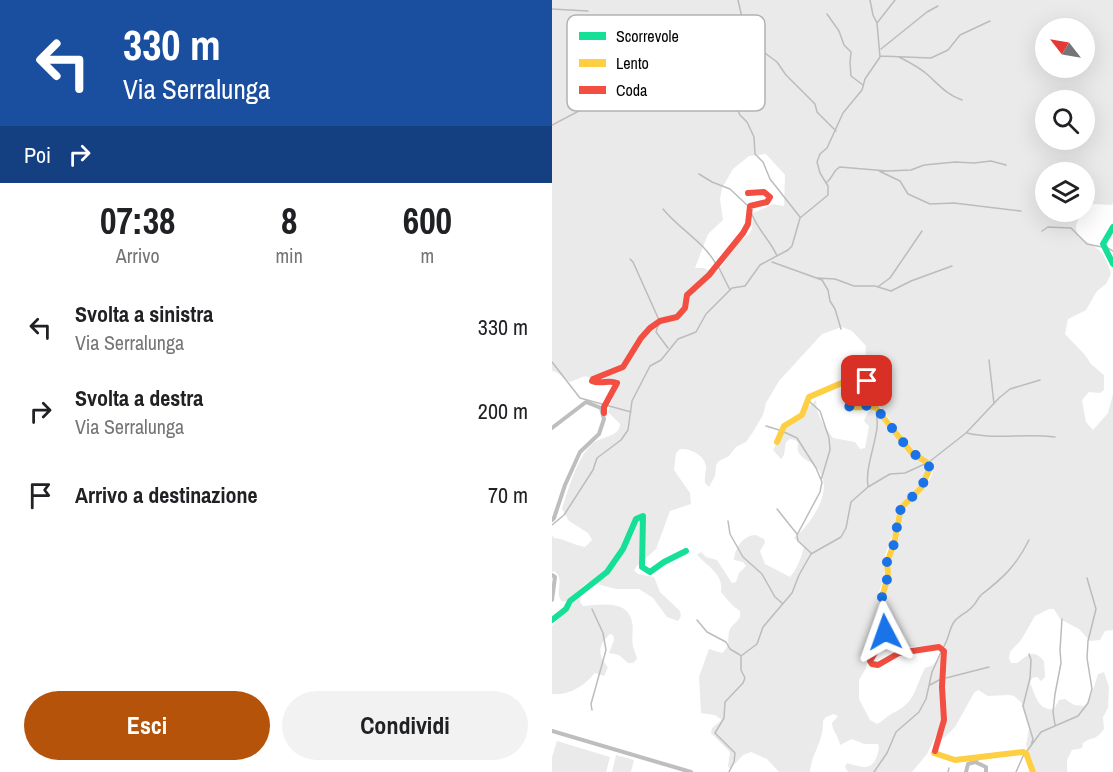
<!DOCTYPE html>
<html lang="it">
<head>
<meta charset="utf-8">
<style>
  body { margin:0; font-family:"Archivo Narrow",sans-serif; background:#f2f2f2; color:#202124; height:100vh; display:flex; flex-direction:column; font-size:22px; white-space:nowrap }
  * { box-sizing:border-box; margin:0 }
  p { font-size:20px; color:#757577 }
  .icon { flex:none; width:33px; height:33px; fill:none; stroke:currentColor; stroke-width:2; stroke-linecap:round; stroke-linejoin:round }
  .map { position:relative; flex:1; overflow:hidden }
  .sheet { display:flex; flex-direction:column; background:#fff; width:552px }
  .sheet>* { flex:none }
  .top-card { background:#1a4fa0; color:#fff; overflow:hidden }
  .needle { width:39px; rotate:301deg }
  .controls { position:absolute; left:483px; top:18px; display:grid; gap:12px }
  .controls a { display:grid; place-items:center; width:60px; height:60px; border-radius:50%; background:#fff; box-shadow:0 6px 24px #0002; font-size:30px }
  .pin { position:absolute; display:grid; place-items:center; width:51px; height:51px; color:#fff; margin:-26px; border-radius:12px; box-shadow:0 3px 9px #0006 }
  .me { position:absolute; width:66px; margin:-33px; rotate:356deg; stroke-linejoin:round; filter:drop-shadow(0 0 4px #0008) }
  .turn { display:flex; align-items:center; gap:21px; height:126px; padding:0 24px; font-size:27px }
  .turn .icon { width:78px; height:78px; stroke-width:2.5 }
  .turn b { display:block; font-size:42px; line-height:51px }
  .then { display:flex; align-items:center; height:57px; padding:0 24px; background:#0003; gap:12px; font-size:22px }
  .eta { display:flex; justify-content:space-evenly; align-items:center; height:102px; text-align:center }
  .eta b { font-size:36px; font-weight:700; line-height:42px }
  .button { display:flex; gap:12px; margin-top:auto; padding:12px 24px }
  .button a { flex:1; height:69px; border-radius:36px; background:#b45309; color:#fff; font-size:24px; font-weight:700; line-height:69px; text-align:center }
  .button a+a { background:#f2f2f2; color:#202124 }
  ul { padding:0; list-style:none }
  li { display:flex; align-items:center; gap:18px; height:84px; padding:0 24px }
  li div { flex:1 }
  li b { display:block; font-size:22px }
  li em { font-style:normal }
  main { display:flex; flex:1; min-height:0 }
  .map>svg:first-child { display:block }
</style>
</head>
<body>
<main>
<section class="sheet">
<div class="top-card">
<div class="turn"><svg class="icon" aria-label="left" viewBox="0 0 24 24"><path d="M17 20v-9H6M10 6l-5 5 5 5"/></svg><div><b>330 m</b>Via Serralunga</div></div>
<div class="then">Poi<svg class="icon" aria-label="right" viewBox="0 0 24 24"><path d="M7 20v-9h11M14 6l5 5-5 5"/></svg></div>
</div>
<div class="eta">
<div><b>07:38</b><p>Arrivo</p></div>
<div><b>8</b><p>min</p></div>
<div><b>600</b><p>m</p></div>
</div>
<ul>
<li><svg class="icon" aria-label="left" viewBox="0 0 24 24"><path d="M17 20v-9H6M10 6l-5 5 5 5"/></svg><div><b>Svolta a sinistra</b><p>Via Serralunga</p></div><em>330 m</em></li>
<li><svg class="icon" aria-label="right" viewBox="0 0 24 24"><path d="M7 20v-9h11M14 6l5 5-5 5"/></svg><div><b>Svolta a destra</b><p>Via Serralunga</p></div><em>200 m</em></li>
<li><svg class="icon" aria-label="arrive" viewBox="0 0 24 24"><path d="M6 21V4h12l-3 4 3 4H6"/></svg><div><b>Arrivo a destinazione</b></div><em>70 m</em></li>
</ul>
<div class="button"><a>Esci</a><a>Condividi</a></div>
</section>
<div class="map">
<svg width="561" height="772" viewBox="0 0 561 772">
  <rect width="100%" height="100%" fill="#fff"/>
  <path fill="#eaeaea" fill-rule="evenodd" d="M0,0H561V203L559,205L542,204L533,209L532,172H494V212H531C512,237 536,239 549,252C554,258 557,267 559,274L554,284L545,291L534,310L516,319L513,334L533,355L539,364L552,375V390L548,393L537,392L530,400L534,422L541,430L556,413L561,394V630L553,631L548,640L538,641L527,629L508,619L502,609H497L483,616L469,640L458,652L457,658L459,663H465C476,655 481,648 492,661L493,677L489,681L485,677L480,678L478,683C484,696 486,711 502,709L507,700L513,699L522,705L533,706L539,696L546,674L552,672L557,687L556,708L551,717L552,729C541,743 542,735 531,743L530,748L520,750L515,760V772H484L474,745L477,728L469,702L462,696L457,695L436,696L426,690L422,693L403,727L388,742C395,723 393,709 393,689C393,676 395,663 395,650L392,646L386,645L348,648C341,646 337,640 335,633L333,597L340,557L348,532L349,517L354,506L371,490L380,475L382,465L361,450L326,404L316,401L300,402L305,394L315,390C324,375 311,362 314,346L300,331L290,327L270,334L227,381L214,403L211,415L201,432L194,442L184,447L177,456L167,461L164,465L163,476L157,487L153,483C152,478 154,473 154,468C154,456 139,448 128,449L124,453L122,470L138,493L139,504L118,511L104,549L85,566L82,570L86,574L102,577L108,592L128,611L129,616L126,621L115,617L101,598L87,589H64L37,582C27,587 22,599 11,602C0,593 15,580 2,571L0,572V535L2,538C14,539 21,545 33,547L40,540L36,533L17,521L10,509C16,490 25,458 40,444C49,436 68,437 68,424L56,412L61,397L68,383L65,379L47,381L33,376L18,382L4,372L0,371ZM494,28H532V68H494ZM494,100H532V140H494ZM214,154L233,175L232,206L221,204L201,213L200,229L197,234L185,244L166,271L161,273L152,268H143L156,234L171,220L168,199L170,188L181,169L197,156Z
    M264,400C264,415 273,427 281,438L303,442L308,449L313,448L317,426L312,421L316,412L319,410L327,415L376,469L367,487L345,510L341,534L333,555L332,578L326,595L330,630L328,640L317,655L314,668L307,680V699L318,720L325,724C331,721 335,716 341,713C364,702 362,689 373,668L381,665L390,654V723L375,754L360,772H296L293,767L295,763C314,769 323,771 327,747L326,744H312L300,739L288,745C287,736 280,731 280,723L286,716L282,714L274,717L271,721C272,742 259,754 258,772H227L215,759L199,752L191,755L178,769L176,766L178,752L159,733L160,728L170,720L163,715L149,713L147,677L157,649L170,653C180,645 174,639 178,629C180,625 185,622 188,617V611C180,606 175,599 169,592C172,574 155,566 145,555L149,552L154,557L165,560L180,583L184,582L187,573L194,566L191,562L182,560C183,548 191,535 204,535L212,539L213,543L208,551L213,564L238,577C245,569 249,558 252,547L242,538C259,524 285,488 264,467C256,459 243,458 246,443L243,440L238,439L234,442L232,455L229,459L221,450L233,428L249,419L254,409Z
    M29,596L28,602L31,606C47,605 76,599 80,622C82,630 79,638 81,646C82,651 84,654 85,659L81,663H76L67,655L57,653L62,640L61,635L58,634C46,646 45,654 56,667L52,676L43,673C32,686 17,696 0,694V626C8,618 21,600 29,596Z
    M5,741L58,757L54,772H0V757Z
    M64,755L82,760L79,772H60Z"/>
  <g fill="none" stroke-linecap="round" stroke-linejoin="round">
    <path stroke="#bcbcbc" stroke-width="1.5" d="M186,0L194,35L202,45L225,62L234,75L263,104L265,112L284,131
      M0,9L36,11
      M275,14L287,31L292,45L299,52L298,63L299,76L311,85
      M325,23L343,0
      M329,49L375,12L386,6
      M328,56L379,58L396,50L408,35L438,21
      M347,57C357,62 367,67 376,75C387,85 395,95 410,100
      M172,69L175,87L185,94L183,105L188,115L195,122L202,137L203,154L211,162L218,179L248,217
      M0,125L44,102
      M327,171L348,181L356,194L378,204L402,203L469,211
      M147,174L160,182L178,189L195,205
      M274,183C281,178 281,170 288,167L335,171L359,170L372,165L403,162L422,163L439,161L454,165
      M111,209C127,229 151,241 164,264
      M199,212C204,228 219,241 225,256
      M490,231L496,227L519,228L535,244L550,247
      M554,247L561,251
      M78,259L81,262L107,320
      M220,262L270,280L276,290L278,301L283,309L289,329
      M167,268L178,290
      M265,278L283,279L302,286H323L339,291L359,281L400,266
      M327,286L338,278L370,231
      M106,325L104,332L116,348
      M437,360L442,404
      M0,362L28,398L79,412
      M309,362L319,383V396L325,403C323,412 326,419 325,428C323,445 313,470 316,486
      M258,402L268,411L277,438L278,450L269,480
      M214,426L227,430
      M232,432L245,438L264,468L270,482L268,492L245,535L246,541L259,553
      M415,433C444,440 473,433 503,437
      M225,509L245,534
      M176,521L178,534L191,557L210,574L223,597L230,603
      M0,525L12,515L41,470L45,458L69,440L76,430L80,401L98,366L109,360L126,339L144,332L154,314L180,288L193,286L208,265L236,250L240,246L248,218L276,195V186L268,173L265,162L268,154L275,148L291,113L310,90L313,79L328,57L325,23L321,15L318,0
      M145,620L155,632L174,642L178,649L188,655
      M391,648C397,639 397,629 402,622C407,615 415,613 420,607C424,604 425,599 429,595C451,578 464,566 477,540
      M477,654L479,660L478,678L471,706L481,739L479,746
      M394,678L437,667
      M378,685L389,679
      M40,710L39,704L54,650L51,633L40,609
      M503,725L501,712L503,694L509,663L508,650L510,619
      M475,751L489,732L526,716L536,703L540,689L535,658L536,641L544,609L535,578
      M177,772L182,762L183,753L163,733L172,718L173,702L191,683L193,678L189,670V656L205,644L211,627L240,593L247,575L259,554L289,537L294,528L299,502L316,487L338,474L353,473L377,462L414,433L447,398L458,389L488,380
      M322,772L335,753L344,732L367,712L374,699L380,672L389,652
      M396,772L397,768
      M464,772L472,754"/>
    <path stroke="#bebebe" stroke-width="4" d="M0,428L34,402L49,408L52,419L47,434L28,452L13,485L2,518L0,520
      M0,575L3,577L0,600
      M0,731L139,772
      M425,759L423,762L434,767V772
      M414,772L416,764L423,762"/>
    <path stroke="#16e098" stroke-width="6" d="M561,227L551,244L561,264
      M0,620L14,609L18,601L55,572L71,549L84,519L91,516L90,567L98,572L112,562L134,551"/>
    <path stroke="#ffcf43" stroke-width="6" d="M225,442L232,426L250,415L257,397L306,376L313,378V387L298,395L296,406C306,410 314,404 324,408L359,452L374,462L378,468L369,488L349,508L342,544L335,562L336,576L330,597L331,619
      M383,751L382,753L403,760L471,752L474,753L481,772"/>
    <path stroke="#f24e42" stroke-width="6" d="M52,413V407L65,383C57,379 49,385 40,381L41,379L71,367L89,338L98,328L108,321L125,317L133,308L135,295L157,275L191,233L196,224L198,206L215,202L218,197L212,192L196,193
      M331,619L332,638L318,661L320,664L326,665L347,653L387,647L392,651L390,687L392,720L383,751"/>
  </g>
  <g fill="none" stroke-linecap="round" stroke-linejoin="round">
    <path stroke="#1a73e8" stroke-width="10" stroke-dasharray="0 18" d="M315,381L313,387L298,395L296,406L303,409L317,405L324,408L359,452L374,462L378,468L369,488L349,508L347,515L342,544L335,562L336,576L330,597L333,632"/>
  </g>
  <rect x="15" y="15" width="198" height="96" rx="9" fill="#fff" stroke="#b2b2b2" stroke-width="1.5"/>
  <rect x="27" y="32" width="27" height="8" fill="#16e098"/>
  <rect x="27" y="59" width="27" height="8" fill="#ffcf43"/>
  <rect x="27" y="86" width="27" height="8" fill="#f24e42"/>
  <g font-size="16" fill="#000">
    <text x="64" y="42">Scorrevole</text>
    <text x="64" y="69">Lento</text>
    <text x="64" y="96">Coda</text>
  </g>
</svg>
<div class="controls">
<a><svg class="needle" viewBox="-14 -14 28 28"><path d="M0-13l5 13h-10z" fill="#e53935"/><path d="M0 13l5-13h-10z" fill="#757577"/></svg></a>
<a><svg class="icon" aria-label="search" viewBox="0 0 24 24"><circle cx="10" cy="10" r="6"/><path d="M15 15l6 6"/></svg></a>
<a><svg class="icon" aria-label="layers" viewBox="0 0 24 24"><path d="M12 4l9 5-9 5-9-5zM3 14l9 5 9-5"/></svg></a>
</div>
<div class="pin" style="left:315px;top:381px;background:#d93025"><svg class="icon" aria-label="arrive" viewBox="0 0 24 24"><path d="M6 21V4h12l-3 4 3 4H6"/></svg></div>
<svg class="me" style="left:333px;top:632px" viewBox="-20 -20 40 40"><path d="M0-17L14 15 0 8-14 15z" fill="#1a73e8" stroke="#fff" stroke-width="4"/></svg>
</div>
</main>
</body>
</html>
